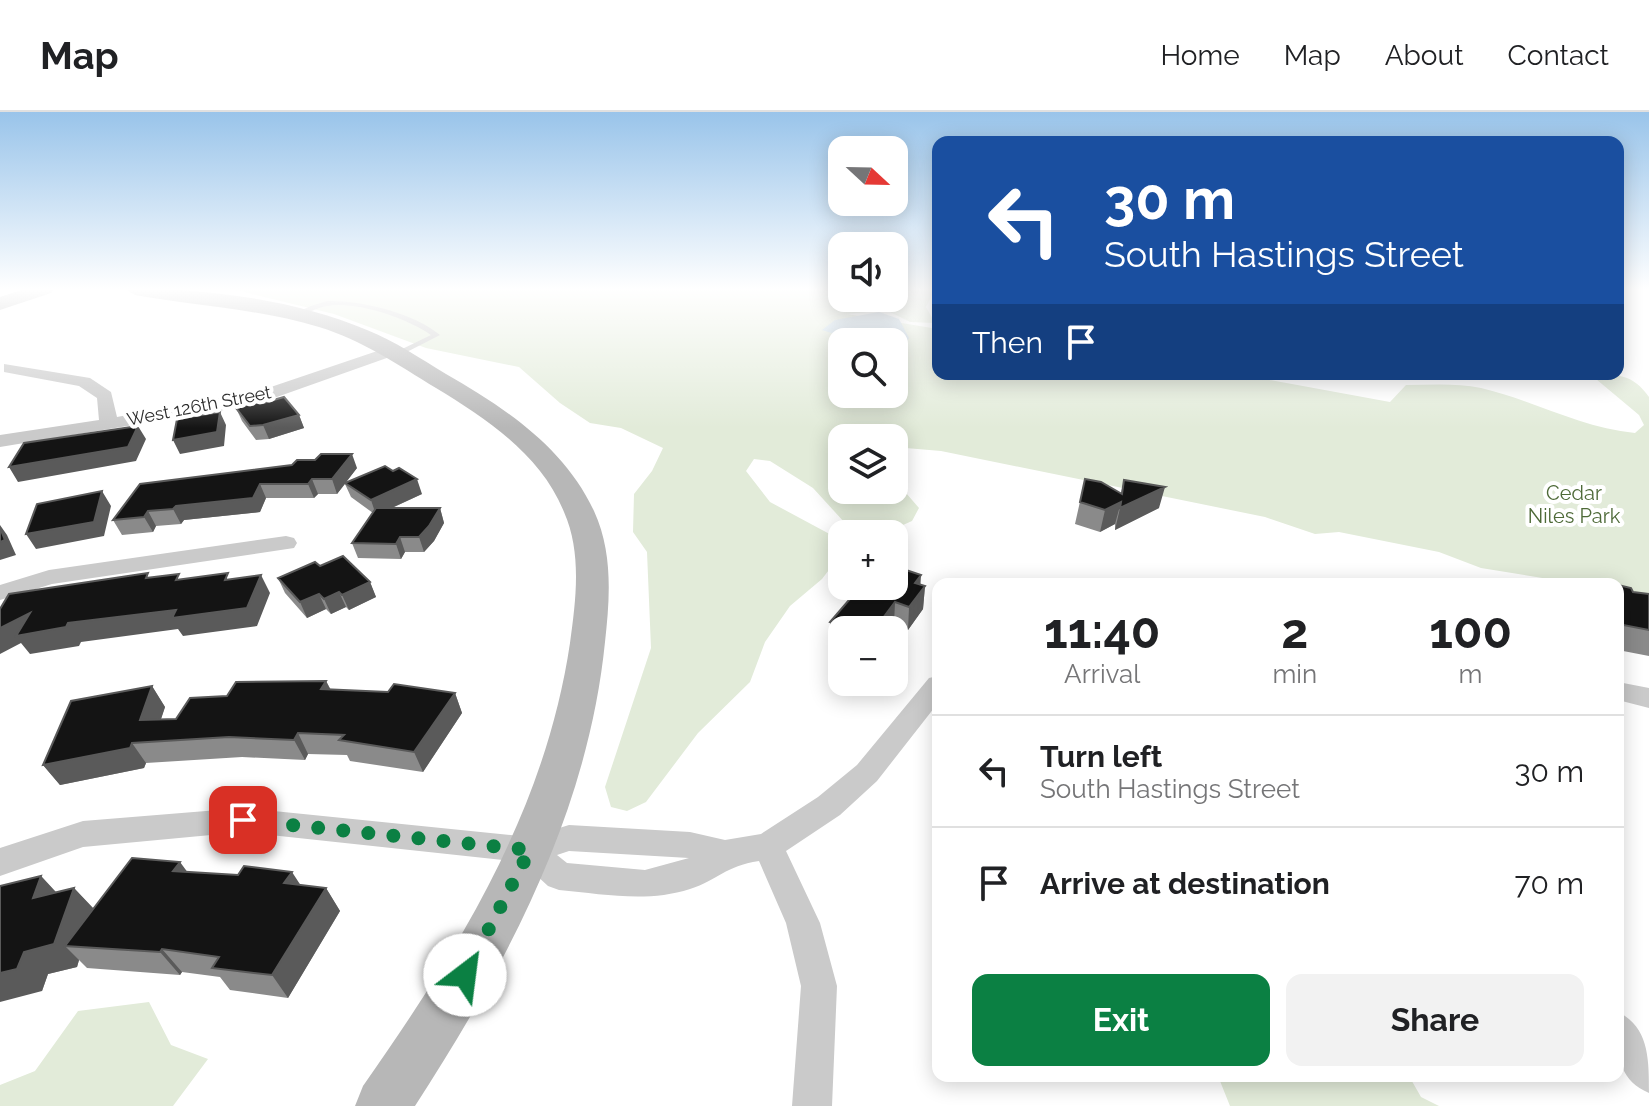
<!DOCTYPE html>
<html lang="en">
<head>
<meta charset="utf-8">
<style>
  body { margin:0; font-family:Raleway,sans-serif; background:#f2f2f2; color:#202124; height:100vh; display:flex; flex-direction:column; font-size:30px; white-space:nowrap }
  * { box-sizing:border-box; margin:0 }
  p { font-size:26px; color:#757577 }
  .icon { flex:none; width:44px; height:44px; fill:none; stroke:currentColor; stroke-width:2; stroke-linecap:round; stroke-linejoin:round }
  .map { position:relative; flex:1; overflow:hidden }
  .sheet { position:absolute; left:932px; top:466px; width:692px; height:504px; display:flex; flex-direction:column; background:#fff; border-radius:16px; box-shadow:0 4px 20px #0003 }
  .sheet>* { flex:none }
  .hud { position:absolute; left:932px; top:24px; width:692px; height:244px; border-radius:16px; box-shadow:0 4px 20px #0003; background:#1a4fa0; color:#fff; overflow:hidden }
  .needle { width:52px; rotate:112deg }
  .tools { position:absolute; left:828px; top:24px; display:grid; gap:16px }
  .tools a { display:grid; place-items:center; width:80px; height:80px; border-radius:16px; background:#fff; box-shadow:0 4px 20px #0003; font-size:40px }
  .pin { position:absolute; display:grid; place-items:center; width:68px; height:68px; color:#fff; margin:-34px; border-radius:16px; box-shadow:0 4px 12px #0006 }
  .me { position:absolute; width:88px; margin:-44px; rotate:30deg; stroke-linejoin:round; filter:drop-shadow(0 0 6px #0008) }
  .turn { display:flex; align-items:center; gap:28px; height:168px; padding:0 40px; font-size:36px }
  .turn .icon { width:104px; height:104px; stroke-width:2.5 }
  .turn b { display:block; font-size:56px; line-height:68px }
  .then { display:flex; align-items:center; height:76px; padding:0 40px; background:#0003; gap:16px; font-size:30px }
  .eta { display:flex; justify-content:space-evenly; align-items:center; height:136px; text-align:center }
  .eta b { font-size:48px; font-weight:700; line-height:56px }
  .primary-button { display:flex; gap:16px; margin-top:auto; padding:16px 40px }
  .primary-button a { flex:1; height:92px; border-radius:16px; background:#0b8043; color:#fff; font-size:32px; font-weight:700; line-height:92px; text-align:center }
  .primary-button a+a { background:#f2f2f2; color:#202124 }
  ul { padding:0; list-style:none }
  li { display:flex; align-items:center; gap:24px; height:112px; padding:0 40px; border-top:2px solid #e0e0e0 }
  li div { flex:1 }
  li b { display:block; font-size:30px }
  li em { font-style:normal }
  header { display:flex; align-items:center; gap:48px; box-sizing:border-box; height:112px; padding:0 40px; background:#fff; border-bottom:2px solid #e0e0e0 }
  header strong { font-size:38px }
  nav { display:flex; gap:44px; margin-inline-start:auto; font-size:28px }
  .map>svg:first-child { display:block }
</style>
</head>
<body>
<header>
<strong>Map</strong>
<nav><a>Home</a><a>Map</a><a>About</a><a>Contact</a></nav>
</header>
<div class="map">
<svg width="1649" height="994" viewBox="0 0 1649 994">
  <rect width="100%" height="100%" fill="#fff"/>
  <path fill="#e2ebd9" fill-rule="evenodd" d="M232,177H842V186H894V177H935L926,195L935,211L910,210L886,198L847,202L938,217V262H1237L1390,290L1406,273C1432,273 1456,271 1481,276C1533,288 1581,316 1635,321L1644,313L1639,303L1590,262C1617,262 1633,262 1649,285V494L1618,483V472H1579L1481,456L1439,440L1339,420L1315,422L1265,405L941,339L894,335V326H842V378H894V374L906,381L919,396L912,409L892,418H862L845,411L813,376L770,349L754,347L746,359L770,390L837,426L835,450L822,467L790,494L765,530L750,570L698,621L646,690L627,699L611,695L605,675L651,536L647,440L633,420L634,382L652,359L663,336L621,316L590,311L560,291L519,255L426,236L334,202ZM842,230H894V282H842Z
    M149,890L171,933L208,947L173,994H0V973L35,959L78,899Z
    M1218,964H1409L1421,985L1439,994H1230Z"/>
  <path fill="#c4dbec" d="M879,200L899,207L909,226L904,233L860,230L822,218L835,208Z"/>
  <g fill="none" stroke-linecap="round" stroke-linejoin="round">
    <path fill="#cacaca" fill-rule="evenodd" d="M327,189C361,188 414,201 440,223L397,245H394V241L431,223C406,206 357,189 327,194C315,195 302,207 291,203L311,194Z"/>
    <path fill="#cacaca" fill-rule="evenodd" d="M392,234L400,239L398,242L274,286L224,298L0,335V323L99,308L97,286L79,274L4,260V252L90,266L111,280L117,305L262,278Z
      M286,424L294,426L297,431L294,436L52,472L0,488V473L49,458Z
      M938,564V591L877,669L840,703L786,739L820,811L837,874L832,994H792L801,874L786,811L759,749C725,754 718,768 690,777C647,791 603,782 559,778L548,774L522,750L243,720L83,735L0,764V736L83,709L243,696L530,725L569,713L690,720L725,728L761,722L818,685L857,653L929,566ZM569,739L689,746L645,758L567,751L557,743Z
      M1618,570L1649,576V596L1618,588Z
      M1618,900C1649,915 1649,947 1649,981C1613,966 1618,933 1618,900Z"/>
    <path fill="#b7b7b7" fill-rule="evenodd" d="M25,177H54L51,181L0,198V185Z
      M125,177C204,176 294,187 367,218C395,229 421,247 446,262C505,296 564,335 594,399C613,440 610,486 605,530C588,700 507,852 415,994H355L363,974C459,837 545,699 570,531C576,487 582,441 564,400C541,343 487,307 436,276C398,253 362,228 319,215C260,197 196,194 135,183Z"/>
  </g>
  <path fill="#8a8a8a" d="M263,291L299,303L304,316L269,327L256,328L242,309L236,296Z
    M357,356L346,370L422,382L392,396H440L444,411L434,429L424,440H405L401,447L358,446L352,431L373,401L351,385L345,372L337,382H318L314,386H266L260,400L184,408L181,412L156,414L153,420L122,423L113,408L140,372Z
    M1085,367L1121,381L1124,368L1159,396L1115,418V412L1100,420L1075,412Z
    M320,454L370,470L376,485L349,498L346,495L331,502L326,497L307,506L285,481L278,466Z
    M920,473L925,474L923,497L908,518L894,513L890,518H842V538L830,533V510Z
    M1618,473L1633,480L1649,482V544L1618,538Z
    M326,569L331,578L455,581L462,601L423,660L350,649L347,643L308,642L305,648L242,645L146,651L144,656L60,673L43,653L152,574L165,595L161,607H176L227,584Z
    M187,760L326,776L340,799L288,886L230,878L220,865L182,860L180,863L87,856L79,848L77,855L48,862L42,879L41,764L56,780L74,776L93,797Z"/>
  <path fill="#5a5a5a" d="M220,300L226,313L224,334L180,342L173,328Z
    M299,303L304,316L269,327L263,313Z
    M138,314L146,327L136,349L18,370L9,355Z
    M352,342L357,356L337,382L332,367Z
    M312,367L318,382L314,386L308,372Z
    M417,367L422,382L376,403L371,388Z
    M260,372L266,386L260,400L184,408L181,412L173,397L176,394Z
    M1165,375L1159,396L1115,418L1120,396Z
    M102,379L111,394L104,424L36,437L26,422Z
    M1121,390L1115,412L1100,420L1105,398Z
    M440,396L444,411L434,429L424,440L419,425Z
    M148,399L156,414L153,420L144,405Z
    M0,413L7,423L16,443L0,448Z
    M400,425L405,440L401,447L396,432Z
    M261,463L270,481L257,514L183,524L178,517L81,530L79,534L30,542L21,531L0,542V516L30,501L68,511Z
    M921,463L920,481L925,474L923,497L908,518L909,495L915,471Z
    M370,470L376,485L349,498L342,483Z
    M339,480L346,495L331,502L324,487Z
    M319,482L326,497L307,506L300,490Z
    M895,490L894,513L890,518H874Z
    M326,569L336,589L321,577Z
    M152,574L165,595L154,628L140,608Z
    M455,581L462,601L423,660L414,640Z
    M298,621L308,642L305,648L294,628Z
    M132,631L146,651L144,656L60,673L43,653Z
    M180,750L197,773L173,759Z
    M292,760L307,783L284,771Z
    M41,764L63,788L33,786Z
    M74,776L96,799L65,834L79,848L77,855L48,862L42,879L0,890V861L24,840Z
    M326,776L340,799L288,886L272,863Z
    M162,837L182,860L180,863L160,840Z"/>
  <path fill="#141414" stroke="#5a5a5a" stroke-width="2" d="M284,285L299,303L263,313L250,314L236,296L261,288L263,291Z
    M220,300L217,320L173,328L177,307Z
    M138,314L128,335L9,355L24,331Z
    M321,342H352L332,367H312L308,372H260L253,386L176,394L173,397L148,399L144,405L113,408L140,372L292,353L297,348H315Z
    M385,354L393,359L399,356L417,367L371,388L345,371Z
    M1085,367L1101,370L1122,382L1124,368L1165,375L1120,396L1121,390L1105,398L1080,390Z
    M102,379L94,410L26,422L37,392Z
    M376,396H440L429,414L419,425H400L396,432L352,431Z
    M0,416L5,428L0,430Z
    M343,444L370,470L342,483L339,480L324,487L319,482L300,490L278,466L315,450L320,454Z
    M894,454L921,463L915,471L925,474L909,495L895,490L874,518H852L830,510L861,474H894Z
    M148,461L146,466L179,462L176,468L228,461L225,468L261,463L247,496L172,506L176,498L68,511L66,515L16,524L30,501L0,516V497L9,482Z
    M1618,473L1631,476L1633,480L1649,482V518L1618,512Z
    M326,569L321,577L388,580L394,572L455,581L414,640L339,628L344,623L298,621L294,628L229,625L132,631L130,636L43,653L71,589L152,574L140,608L176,607L190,586L227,584L236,570Z
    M132,746L180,750L173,759L238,763L244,754L292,760L284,771L326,776L272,863L212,856L219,845L162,837L160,840L65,834Z
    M41,764L33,786L74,776L54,832L24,840L17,857L0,861V774Z"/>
  <linearGradient id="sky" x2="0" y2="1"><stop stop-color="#99c4ea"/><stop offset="0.56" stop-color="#fff"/><stop offset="1" stop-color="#fff" stop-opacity="0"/></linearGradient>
  <rect width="1649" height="316" fill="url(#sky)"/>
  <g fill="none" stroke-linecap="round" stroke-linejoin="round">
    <path stroke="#0b8043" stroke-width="14" stroke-dasharray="0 25.2" d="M243,708L530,738L465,863"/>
  </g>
  <g text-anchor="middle" stroke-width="8" stroke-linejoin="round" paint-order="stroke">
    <g font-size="18" fill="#2d2d2d" stroke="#fff">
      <text transform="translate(199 294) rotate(-11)" y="6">West 126th Street</text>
    </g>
    <g font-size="20" fill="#4e6a38" stroke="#fff">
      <text x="1574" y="388">Cedar<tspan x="1574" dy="23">Niles Park</tspan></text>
    </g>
  </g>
</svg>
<div class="tools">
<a><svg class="needle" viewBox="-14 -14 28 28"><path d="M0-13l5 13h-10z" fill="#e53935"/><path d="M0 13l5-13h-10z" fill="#757577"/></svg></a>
<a><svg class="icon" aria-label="sound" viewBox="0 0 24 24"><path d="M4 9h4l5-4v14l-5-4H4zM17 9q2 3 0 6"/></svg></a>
<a><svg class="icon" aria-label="search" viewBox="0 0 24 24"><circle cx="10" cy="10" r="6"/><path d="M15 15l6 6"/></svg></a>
<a><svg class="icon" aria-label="layers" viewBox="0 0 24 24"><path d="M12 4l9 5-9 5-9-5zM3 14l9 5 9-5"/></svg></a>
<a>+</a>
<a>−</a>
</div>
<div class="pin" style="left:243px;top:708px;background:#d93025"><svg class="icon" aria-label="arrive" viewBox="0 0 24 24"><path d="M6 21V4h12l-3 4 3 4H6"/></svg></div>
<svg class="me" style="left:465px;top:863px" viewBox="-20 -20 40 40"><circle r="19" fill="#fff"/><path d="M0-13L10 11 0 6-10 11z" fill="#0b8043"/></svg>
<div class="hud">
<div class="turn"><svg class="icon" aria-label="left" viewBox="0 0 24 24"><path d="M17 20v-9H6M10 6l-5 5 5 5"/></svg><div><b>30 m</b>South Hastings Street</div></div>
<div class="then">Then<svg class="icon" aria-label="arrive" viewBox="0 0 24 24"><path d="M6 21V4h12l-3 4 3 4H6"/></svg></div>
</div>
<section class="sheet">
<div class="eta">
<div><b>11:40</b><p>Arrival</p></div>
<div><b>2</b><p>min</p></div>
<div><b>100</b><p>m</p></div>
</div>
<ul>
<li><svg class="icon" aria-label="left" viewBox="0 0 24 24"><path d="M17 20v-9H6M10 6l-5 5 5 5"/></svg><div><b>Turn left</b><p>South Hastings Street</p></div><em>30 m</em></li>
<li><svg class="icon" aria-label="arrive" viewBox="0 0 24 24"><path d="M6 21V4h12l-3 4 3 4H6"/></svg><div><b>Arrive at destination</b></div><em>70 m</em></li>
</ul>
<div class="primary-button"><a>Exit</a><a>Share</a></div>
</section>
</div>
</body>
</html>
